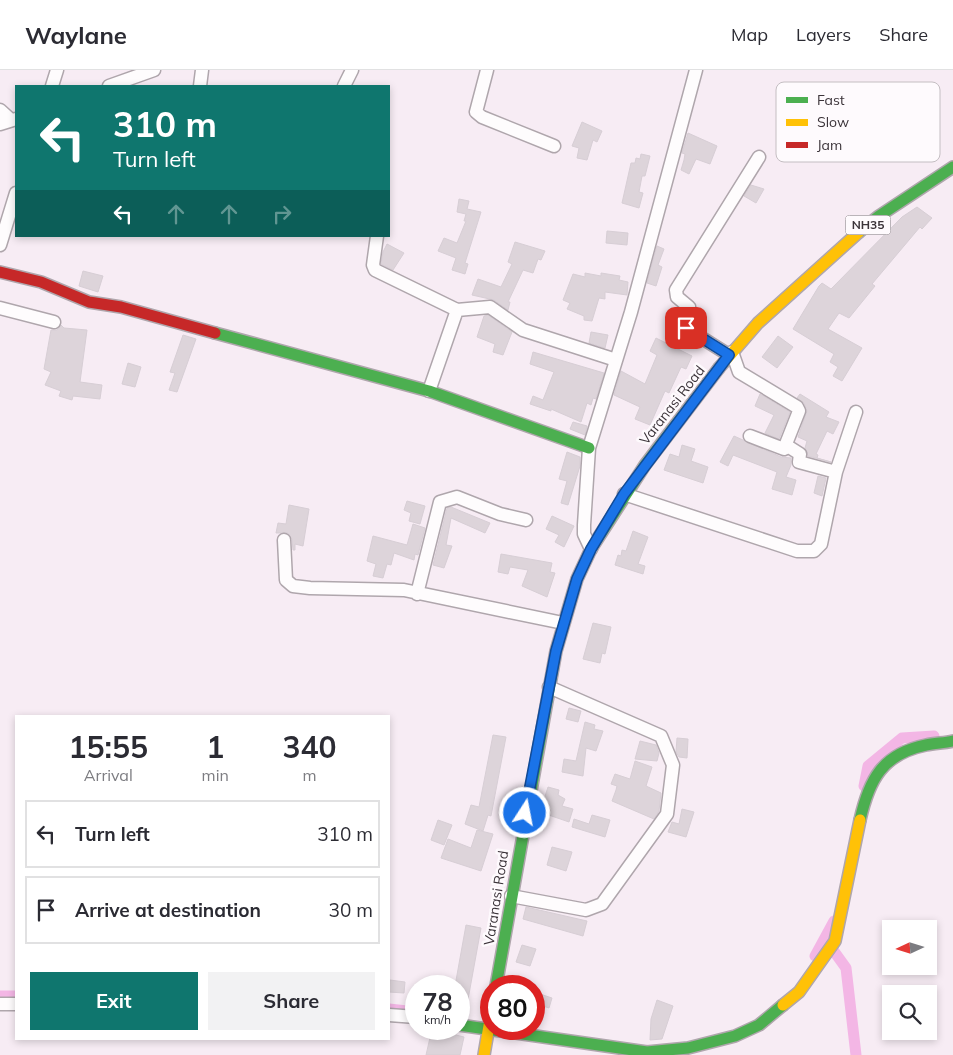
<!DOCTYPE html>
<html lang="en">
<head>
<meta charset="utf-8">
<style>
  body { margin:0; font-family:Mulish,sans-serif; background:#f2f2f3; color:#2b2b33; height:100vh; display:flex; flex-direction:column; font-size:19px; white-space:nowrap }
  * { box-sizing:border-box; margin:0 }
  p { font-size:16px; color:#7c7c81 }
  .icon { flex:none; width:28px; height:28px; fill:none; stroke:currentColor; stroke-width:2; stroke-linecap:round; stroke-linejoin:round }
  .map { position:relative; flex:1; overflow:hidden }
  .sheet { position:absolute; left:15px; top:645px; width:375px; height:325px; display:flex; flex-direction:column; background:#fff; border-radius:0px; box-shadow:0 2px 8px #0003 }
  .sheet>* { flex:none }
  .hud { position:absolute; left:15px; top:15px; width:375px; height:152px; border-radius:0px; box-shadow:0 2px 8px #0003; background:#0f766e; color:#fff; overflow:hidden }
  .needle { width:32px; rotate:266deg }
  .tools { position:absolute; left:882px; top:850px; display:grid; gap:10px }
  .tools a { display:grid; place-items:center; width:55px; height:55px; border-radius:0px; background:#fff; box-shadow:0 2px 8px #0003; font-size:25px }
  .speed { position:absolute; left:405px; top:905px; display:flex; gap:10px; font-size:25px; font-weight:700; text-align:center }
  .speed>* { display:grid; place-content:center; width:65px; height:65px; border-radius:50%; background:#fff; box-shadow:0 2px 8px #0003; line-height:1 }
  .speed small { font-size:12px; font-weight:400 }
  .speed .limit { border:8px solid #d22; background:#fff; color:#111 }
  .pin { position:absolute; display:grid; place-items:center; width:42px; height:42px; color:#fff; margin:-21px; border-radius:10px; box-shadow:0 2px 8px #0006 }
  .me { position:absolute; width:55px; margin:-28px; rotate:11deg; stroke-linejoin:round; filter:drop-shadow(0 0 4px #0008) }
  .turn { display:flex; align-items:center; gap:18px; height:105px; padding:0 15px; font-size:22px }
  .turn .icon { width:65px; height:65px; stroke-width:2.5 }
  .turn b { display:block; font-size:35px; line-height:42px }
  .lanes { display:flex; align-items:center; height:48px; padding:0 15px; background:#0003; justify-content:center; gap:25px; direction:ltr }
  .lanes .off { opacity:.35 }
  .eta { display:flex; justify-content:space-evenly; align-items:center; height:85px; text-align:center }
  .eta b { font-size:30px; font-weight:700; line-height:35px }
  .cta { display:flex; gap:10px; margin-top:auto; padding:10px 15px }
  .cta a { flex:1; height:58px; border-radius:0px; background:#0f766e; color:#fff; font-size:20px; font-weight:700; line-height:58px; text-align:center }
  .cta a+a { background:#f2f2f3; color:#2b2b33 }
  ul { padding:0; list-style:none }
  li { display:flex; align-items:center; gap:15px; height:68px; margin:0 10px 8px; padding:0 5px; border:2px solid #e1e1e2; border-radius:0px }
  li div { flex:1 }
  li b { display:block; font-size:19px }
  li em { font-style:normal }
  header { display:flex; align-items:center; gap:30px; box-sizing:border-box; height:70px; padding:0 25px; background:#fff; border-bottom:1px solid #e1e1e2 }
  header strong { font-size:24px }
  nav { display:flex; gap:28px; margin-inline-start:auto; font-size:18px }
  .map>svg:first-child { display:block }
</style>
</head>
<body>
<header>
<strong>Waylane</strong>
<nav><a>Map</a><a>Layers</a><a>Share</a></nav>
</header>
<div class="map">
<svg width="953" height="985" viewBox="0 0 953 985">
  <rect width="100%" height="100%" fill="#f7ecf4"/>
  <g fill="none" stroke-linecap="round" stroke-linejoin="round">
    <path stroke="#f3b6e5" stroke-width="11" d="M864,716L868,696L902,668L934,666
      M828,873L846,898L856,985
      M815,886L834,851
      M0,926H16
      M389,939L416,942"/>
  </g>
  <path fill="#ddd4da" stroke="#d7ced5" d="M582,52L602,61L597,72L593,70L587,90L577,88L579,78L572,76Z
    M688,63L717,76L710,94L696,89L689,104L681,100L684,90L685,84L682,83Z
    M641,84L650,86L645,106H642L639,122L643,123L639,138L622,133L631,93H635L636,88L640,89Z
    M751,115L764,119L756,133L744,126Z
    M459,129L469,131L467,139L481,142L465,193L468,194L465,204L452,200L456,188L438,181L444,168L457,173L466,151H464L466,144L457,142Z
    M917,137L932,148L922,159L920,157L872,214L875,216L849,248L839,243L828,259L862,278L842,311L833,306L838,297L830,292L834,284L793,259L819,216L822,213L831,219L902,147Z
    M607,161L628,163L627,175L606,173Z
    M515,172L545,181L541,190L538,189L533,203L523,200L508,232H510L508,240L494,230L472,225L478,209L501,217L512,194L508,192Z
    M387,174L404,183L393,200L381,194L383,182Z
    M657,176L664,179L658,195L662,197L656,216L647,213Z
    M83,201L103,206L98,222L79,216Z
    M585,203L601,206V203L620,206L619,210L628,212L627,225L605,222V229L599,228L592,251L584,250V246L567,239L570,233L563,230L573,204L585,207Z
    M488,245L512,262L503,285L493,282L495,274L477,267L484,246Z
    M61,255L64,258L87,260L80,312L102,315L100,329L73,326L72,330L59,326L61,321L45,315L51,302L44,299L51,260H57Z
    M591,262L608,265L605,278L589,273Z
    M183,265L196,269L177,322L169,320L175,303L170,302Z
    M778,266L793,277L777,298L762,287Z
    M656,268L692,286L686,299L681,297L669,323L665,321L650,355L635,349L640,337L614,325L621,301L645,314L657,285L650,281Z
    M533,282L604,303L596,329L593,328L591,335L587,333L581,352L551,339V341L530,334L533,326L543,330L554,302L530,294Z
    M128,293L141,297L135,317L122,314Z
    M760,324L790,342L779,369L765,363L774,345L755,336Z
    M800,324L829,342L826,347L839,352L833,364L827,361L816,384L818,385L817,388L831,392L808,386L805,378L807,371L798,367L807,341L804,333L797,328Z
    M573,352L587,356L585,365L570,359Z
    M734,366L781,387L791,388V395L786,407L796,410L792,425L772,419L777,402L733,385L728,396L720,392Z
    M682,375L695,379L691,391L708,397L703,413L664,400L670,384L679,387Z
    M567,382L580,387V396L568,435L561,433L567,411L559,409Z
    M818,406L826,408L822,426L814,423Z
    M407,431L425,436L420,454L409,451L411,443L404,440Z
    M289,435L309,439L303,476L295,474V480H293L292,469L288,463H276L278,453L286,454Z
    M451,437L490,453L485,463L451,448L446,475L452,476L444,498L433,495L447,438Z
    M552,446L574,456L564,477L555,472L559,465L546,459Z
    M413,454L425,458L418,485L415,484L414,490L394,483L391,495L387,494L383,508L373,506L376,494L367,491L373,466L407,475Z
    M633,461L648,467L638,494L645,496L643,504L615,495L618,485L621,486L622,480L626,481Z
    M501,484L552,493L550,502L555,503L547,527L522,516L528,500L510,497L508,504L498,502Z
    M593,553L611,557L605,584L602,583L600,593L583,589Z
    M569,638L581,641L578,652L566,649Z
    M585,652L595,655L594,659L603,661L596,681L586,678L583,706L562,702L564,689L576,691Z
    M493,665L506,667L491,746L488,745L483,761L465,754L471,735L479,737Z
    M677,668L688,669L687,688L679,687L676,682Z
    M640,671L656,675L659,683L657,691L635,689Z
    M635,691L652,697L646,716L661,723L659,741L654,749L612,731L616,720L617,716L611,714L615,704L630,709Z
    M548,717L559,720L558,725L565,729L562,736L573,739L569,752L540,742Z
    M682,739L694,742L686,767L668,762L672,752L679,754Z
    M592,745L610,750L605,767L572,757L574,749L589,754Z
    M438,750L452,755L444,775L431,770Z
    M477,760L493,764L481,801L441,788L448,769L471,778Z
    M552,777L572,782L566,801L547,795Z
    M526,837L587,851L583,866L523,849Z
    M466,855L481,858L467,935L459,934V916H455Z
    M522,875L536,879L530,896L516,892Z
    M390,910L405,912L404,923L389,922Z
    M534,922L552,928L549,938L534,933Z
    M657,930L673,936L662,969L650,970L651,949Z
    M432,959L464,967L460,985H426Z"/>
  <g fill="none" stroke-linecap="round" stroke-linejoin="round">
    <defs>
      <path id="street" d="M487,0L476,42L482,47L554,76
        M52,16L57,0
        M109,16L154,0
        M200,16L202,0
        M344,16L352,0
        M0,40L11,50
        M0,54L16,49
        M377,166L373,195L375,200L457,240L429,321
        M0,175L16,123
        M0,238L54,252
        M457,240L490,237L523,260L616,290
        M732,282L739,302L797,337L799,341L784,379
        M729,285L686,258L684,254L689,237L677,227L676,220L759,87
        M750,366L784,379L789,377L800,384L799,392L836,402
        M624,424L797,481H814L821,474L836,402L856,342
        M284,470L286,510L293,516L310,518L404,520L563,553
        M591,479L584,464V455L589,378L631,242L696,0
        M417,524L440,432L457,427L500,444L526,450
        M511,826L586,840L602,834L667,744L673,695L661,666L549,617
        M0,934H16
        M389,945L416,947"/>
      <path id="fast" d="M859,162L879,146L953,97
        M215,263L429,321L589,378
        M860,750C869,710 882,684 926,675C935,673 944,673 953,671
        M496,916L556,581L577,509L591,479L645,395L719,298
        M459,955L647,982L688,978L735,966L759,955L783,935"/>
      <path id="slow" d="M719,298L758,253L859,162
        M783,935L799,922L835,871L860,750
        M484,985L491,944"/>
      <path id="jam" d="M0,202L41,212L89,232L121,237L215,263"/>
    </defs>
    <use href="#street" stroke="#afa6ac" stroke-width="15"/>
    <use href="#fast" stroke="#afa6ac" stroke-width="14"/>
    <use href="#slow" stroke="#afa6ac" stroke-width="14"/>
    <use href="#jam" stroke="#afa6ac" stroke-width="14"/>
    <use href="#street" stroke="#fefcfd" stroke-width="12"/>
    <use href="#fast" stroke="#4caf50" stroke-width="11"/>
    <use href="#slow" stroke="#ffc107" stroke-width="11"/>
    <use href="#jam" stroke="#c62828" stroke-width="11"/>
  </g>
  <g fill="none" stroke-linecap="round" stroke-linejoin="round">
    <defs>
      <path id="route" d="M525,743L556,581L577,509L591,479L624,424L729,285L686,258"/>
    </defs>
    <use href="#route" stroke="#114b97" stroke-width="12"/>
    <use href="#route" stroke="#1a73e8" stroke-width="9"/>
  </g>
  <g text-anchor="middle" stroke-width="5" stroke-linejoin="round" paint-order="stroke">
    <rect fill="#fefafd" stroke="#766f74" stroke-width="1" x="845.5" y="145.5" width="45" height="19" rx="4"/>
    <g font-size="12" font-weight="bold" fill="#3b3339">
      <text x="868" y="159">NH35</text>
    </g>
    <g font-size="14" fill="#3b3339" stroke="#fefafd">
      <text transform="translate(672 335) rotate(-52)" y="5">Varanasi Road</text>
      <text transform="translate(496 828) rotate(-81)" y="5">Varanasi Road</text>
    </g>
  </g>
  <rect x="776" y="12" width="164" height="80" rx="8" fill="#fefafd" stroke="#c4bec2" stroke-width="1"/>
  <rect x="786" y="27" width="22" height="6" fill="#4caf50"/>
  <rect x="786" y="49" width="22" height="7" fill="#ffc107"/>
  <rect x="786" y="72" width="22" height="6" fill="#c62828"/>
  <g font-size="14" fill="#3b3339">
    <text x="817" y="35">Fast</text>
    <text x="817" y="57">Slow</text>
    <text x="817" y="80">Jam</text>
  </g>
</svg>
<div class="tools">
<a><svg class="needle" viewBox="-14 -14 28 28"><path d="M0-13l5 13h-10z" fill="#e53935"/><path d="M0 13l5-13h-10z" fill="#7c7c81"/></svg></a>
<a><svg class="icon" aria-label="search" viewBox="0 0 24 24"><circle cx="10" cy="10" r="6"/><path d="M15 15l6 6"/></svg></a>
</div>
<div class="speed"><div>78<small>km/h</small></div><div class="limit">80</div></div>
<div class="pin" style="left:686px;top:258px;background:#d93025"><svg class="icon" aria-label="arrive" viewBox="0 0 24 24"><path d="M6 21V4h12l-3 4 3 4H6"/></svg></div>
<svg class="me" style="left:525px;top:743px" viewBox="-20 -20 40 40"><circle r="17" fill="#1a73e8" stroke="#fff" stroke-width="3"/><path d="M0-11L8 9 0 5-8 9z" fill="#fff"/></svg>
<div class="hud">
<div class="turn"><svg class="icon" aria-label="left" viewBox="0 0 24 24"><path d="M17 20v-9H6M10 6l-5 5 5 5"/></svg><div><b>310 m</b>Turn left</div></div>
<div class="lanes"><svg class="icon" aria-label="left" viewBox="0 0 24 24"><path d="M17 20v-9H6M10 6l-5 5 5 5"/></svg><svg class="icon off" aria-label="ahead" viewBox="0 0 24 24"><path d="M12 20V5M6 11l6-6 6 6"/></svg><svg class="icon off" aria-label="ahead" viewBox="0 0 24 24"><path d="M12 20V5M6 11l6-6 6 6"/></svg><svg class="icon off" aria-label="right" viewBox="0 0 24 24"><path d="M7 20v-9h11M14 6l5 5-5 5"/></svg></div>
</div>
<section class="sheet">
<div class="eta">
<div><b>15:55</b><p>Arrival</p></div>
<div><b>1</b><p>min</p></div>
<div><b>340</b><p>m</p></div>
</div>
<ul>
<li><svg class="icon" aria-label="left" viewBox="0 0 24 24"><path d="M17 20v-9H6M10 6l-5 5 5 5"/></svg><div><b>Turn left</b></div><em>310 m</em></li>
<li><svg class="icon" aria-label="arrive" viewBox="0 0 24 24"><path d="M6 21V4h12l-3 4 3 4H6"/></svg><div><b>Arrive at destination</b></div><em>30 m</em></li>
</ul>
<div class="cta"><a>Exit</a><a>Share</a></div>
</section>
</div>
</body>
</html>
